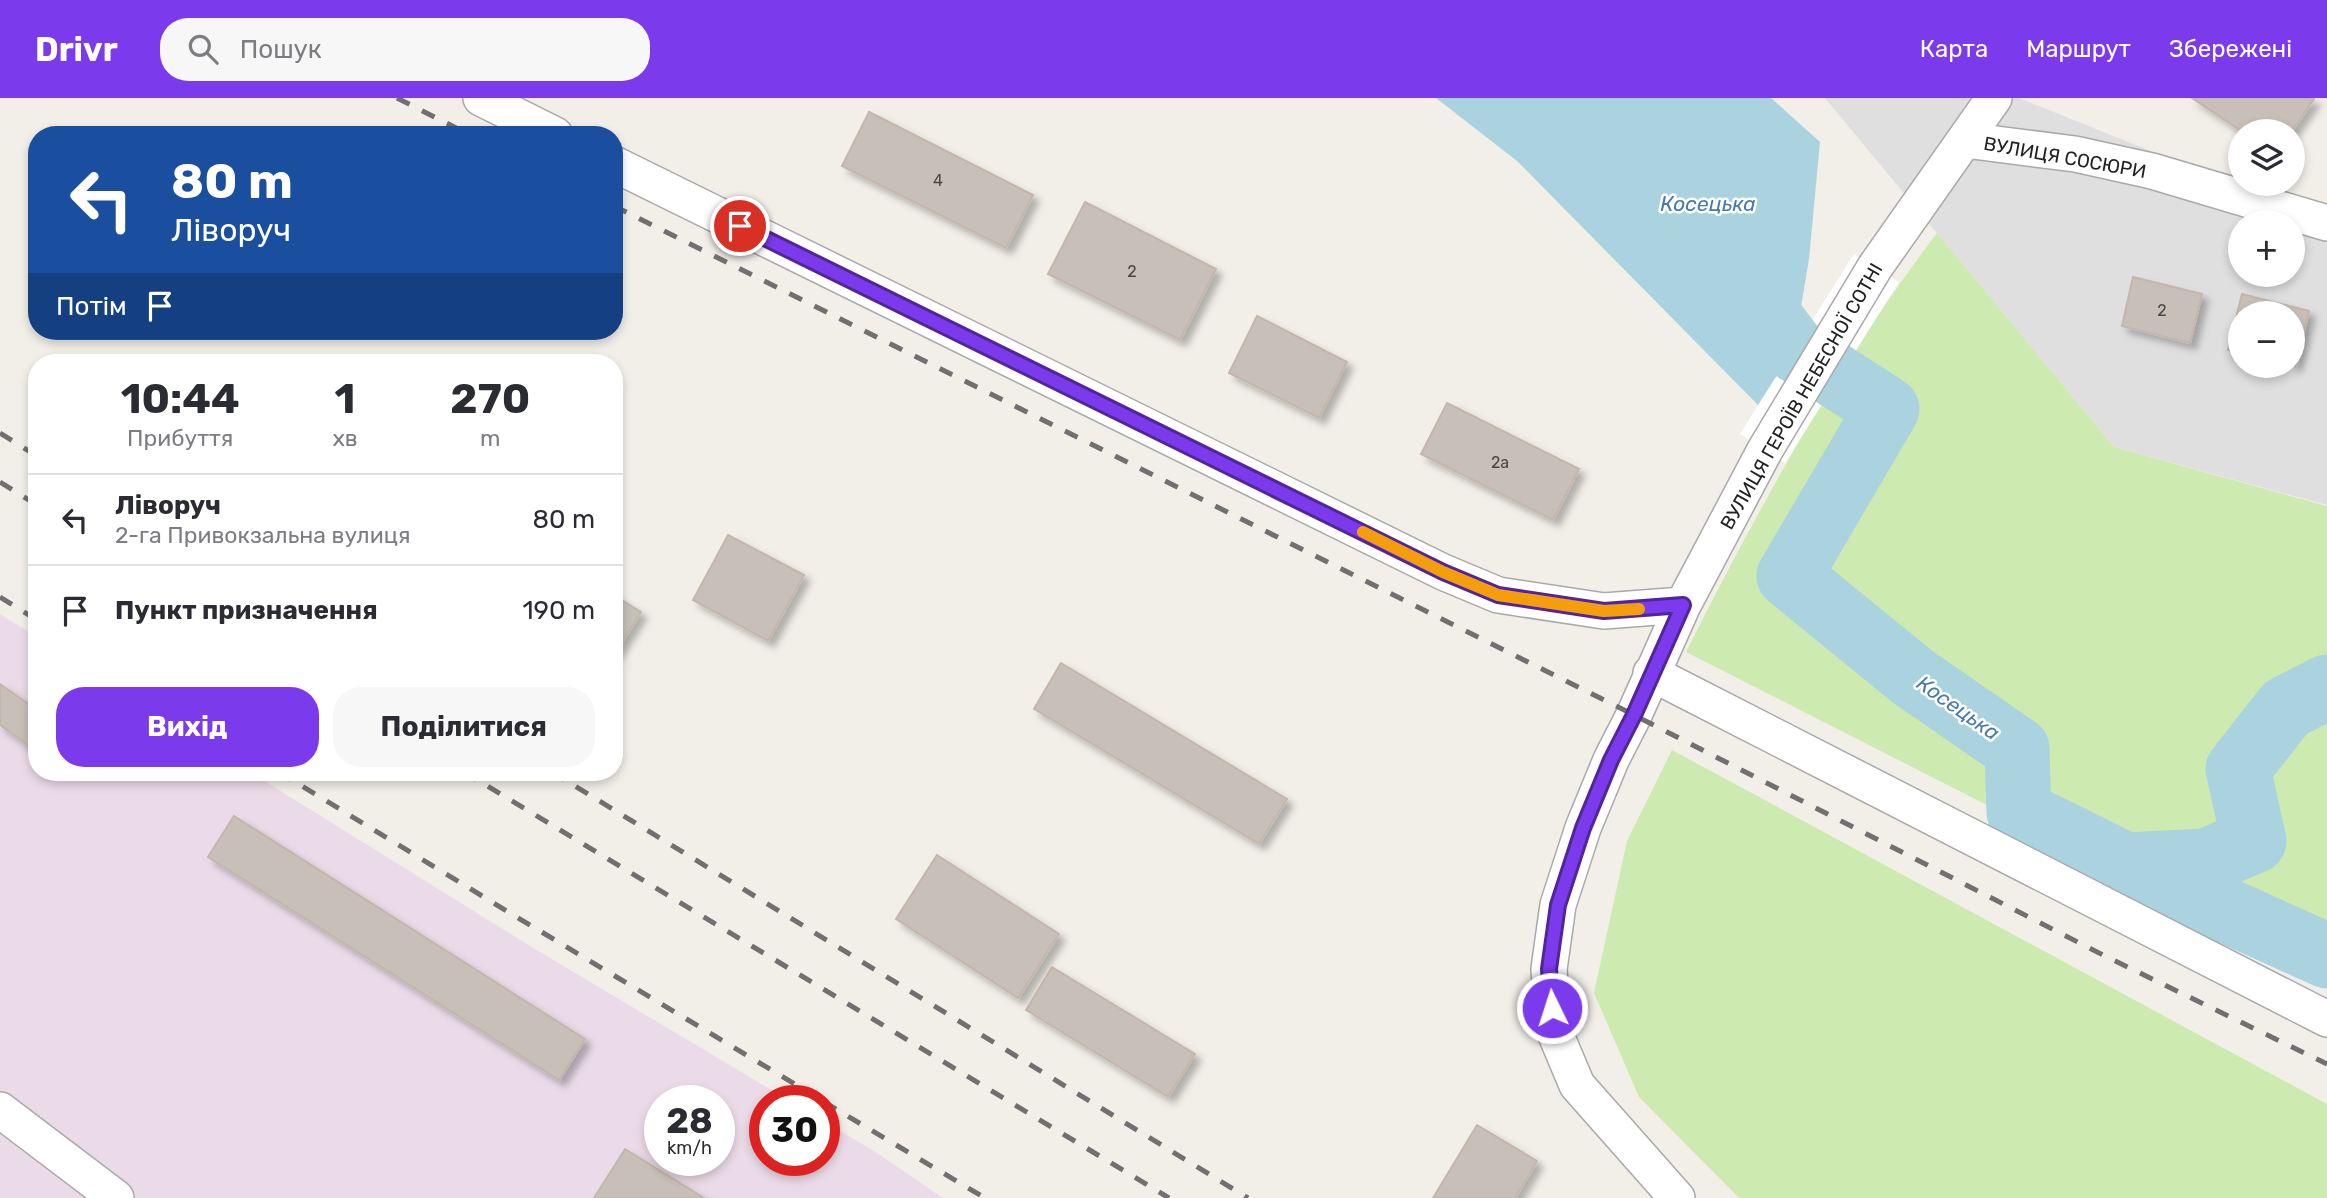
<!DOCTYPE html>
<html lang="uk">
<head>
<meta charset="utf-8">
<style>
  body { margin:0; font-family:Rubik,sans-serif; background:#f7f7f7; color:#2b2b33; height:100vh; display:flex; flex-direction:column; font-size:26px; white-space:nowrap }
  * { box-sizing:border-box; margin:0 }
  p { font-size:23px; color:#7c7c81 }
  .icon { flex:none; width:38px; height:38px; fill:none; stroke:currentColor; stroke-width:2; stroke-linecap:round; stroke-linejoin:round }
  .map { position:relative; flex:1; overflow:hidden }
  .details { position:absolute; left:28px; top:256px; width:595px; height:427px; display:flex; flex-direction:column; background:#fff; border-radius:28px; box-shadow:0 4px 10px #0003 }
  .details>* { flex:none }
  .guide { position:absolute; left:28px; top:28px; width:595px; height:214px; border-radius:28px; box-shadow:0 4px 10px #0003; background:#1a4fa0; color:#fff; overflow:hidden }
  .buttons { position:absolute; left:2228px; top:21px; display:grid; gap:14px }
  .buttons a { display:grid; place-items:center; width:77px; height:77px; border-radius:50%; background:#fff; box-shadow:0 4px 10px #0003; font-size:35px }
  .speed { position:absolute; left:644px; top:987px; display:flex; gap:14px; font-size:35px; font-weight:700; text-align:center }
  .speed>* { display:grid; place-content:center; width:91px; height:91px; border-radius:50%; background:#fff; box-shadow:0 4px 10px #0003; line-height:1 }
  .speed small { font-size:18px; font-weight:400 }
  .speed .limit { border:10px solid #d22; background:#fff; color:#111 }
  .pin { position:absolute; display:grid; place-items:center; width:60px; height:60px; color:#fff; margin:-30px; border:4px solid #fff; border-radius:50%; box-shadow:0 2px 7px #0007 }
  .me { position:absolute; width:77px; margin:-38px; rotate:356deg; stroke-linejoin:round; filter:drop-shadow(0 0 5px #0008) }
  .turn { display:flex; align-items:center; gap:24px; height:147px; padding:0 28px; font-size:32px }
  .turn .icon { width:91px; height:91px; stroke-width:2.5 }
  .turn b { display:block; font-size:49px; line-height:60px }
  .then { display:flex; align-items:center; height:66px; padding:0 28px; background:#0003; gap:14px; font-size:26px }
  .eta { display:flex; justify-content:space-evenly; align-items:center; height:119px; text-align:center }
  .eta b { font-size:42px; font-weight:700; line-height:49px }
  .action { display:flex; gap:14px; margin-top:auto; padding:14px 28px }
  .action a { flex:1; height:80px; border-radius:28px; background:#7c3aed; color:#fff; font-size:28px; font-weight:700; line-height:80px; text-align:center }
  .action a+a { background:#f7f7f7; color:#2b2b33 }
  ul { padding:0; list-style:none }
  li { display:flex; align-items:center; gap:21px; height:91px; padding:0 28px; border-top:2px solid #e1e1e2 }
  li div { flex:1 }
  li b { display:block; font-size:26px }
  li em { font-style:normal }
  header { display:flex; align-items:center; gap:42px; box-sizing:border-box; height:98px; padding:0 35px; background:#7c3aed; color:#fff }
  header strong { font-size:33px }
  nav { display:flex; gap:38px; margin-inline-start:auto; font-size:24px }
  .search { width:490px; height:63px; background:#f7f7f7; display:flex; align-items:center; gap:18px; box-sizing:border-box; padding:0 24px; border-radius:28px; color:#7c7c81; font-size:26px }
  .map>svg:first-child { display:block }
</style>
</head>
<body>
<header>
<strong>Drivr</strong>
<div class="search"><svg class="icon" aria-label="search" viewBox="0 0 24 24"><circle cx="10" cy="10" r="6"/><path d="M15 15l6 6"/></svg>Пошук</div>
<nav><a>Карта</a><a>Маршрут</a><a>Збережені</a></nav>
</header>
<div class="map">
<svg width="2327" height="1100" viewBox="0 0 2327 1100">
  <defs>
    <filter id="shadow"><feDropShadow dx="6" dy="6" stdDeviation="3.5" flood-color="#0004"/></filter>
  </defs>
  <rect width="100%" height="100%" fill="#f2efe9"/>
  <path fill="#e0dfdf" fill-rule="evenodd" d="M1825,0H2019L2327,124V407L2114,349ZM2240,124H2292V177H2240ZM2240,215H2292V268H2240Z"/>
  <path fill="#ebdbe8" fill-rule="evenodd" d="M0,516L37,539V674H250L535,851L790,1003H765V1062H824V1023L877,1055L943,1100H0ZM660,1003H719V1062H660Z"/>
  <path fill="#cdebb0" d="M1937,135L2114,349L2327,408V880L1686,554C1759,409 1838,265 1937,135Z
    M1672,652L2327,1006V1100H1739L1639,999L1594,895L1627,743Z"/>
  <path fill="#aad3df" d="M1436,0H1771L1820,44L1809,161L1794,251L1758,307L1517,63Z"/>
  <path fill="#fff" d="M1854,156L1899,184L1785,365L1740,336Z"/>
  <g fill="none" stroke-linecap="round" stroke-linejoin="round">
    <path stroke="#aad3df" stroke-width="65" d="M1739,179L1794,251L1887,311L1789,478L1913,579L2017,651L2019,714L2126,767L2206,763L2254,743L2238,671L2286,610L2327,589
      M2133,770L2327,858"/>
  </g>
  <path fill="#c7bfb8" stroke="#c4b6ab" stroke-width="2" filter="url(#shadow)" d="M2192,0H2313L2314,1L2292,33H2241Z
    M869,14L1033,97L1006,150L842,68Z
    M1085,104L1216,171L1180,242L1048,176Z
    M2133,179L2202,196L2190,245L2122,228Z
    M2242,196L2309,213L2295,268H2292V215H2240V255L2228,252Z
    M1257,218L1347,264L1319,320L1229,275Z
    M1447,305L1579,371L1553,422L1421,356Z
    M728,437L804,477L768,543L693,502Z
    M614,497L641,514L614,557Z
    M1061,565L1287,701L1259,746L1034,611Z
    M0,586L37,612L36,653L0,627Z
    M234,718L585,941L559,982L208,759Z
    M937,757L1059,836L1018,900L896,821Z
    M1052,869L1195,956L1168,999L1026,912Z
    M1477,1027L1537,1063L1515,1100H1433Z
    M625,1051L704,1100H594Z"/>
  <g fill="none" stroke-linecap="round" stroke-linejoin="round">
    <defs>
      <path id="minor" d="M481,0L555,37
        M1965,42L2075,56L2152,73L2327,125
        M614,66L1443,474L1498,497L1604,513L1683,507
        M1651,575L2327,921
        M0,1012L116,1100
        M1677,1100L1577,987L1553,930L1549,871L1558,807L1583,730L1611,662L1634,617L1683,507L1765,352L1875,169L1994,0"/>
    </defs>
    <use href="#minor" stroke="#a9a9a9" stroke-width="38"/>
    <use href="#minor" stroke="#fff" stroke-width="35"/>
    <path stroke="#707070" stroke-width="5" stroke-dasharray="14 14" stroke-linecap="butt" d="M397,0L470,37
      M614,108L1634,617L2105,858L2327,966
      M0,335L37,358
      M0,384L37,407
      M0,499L37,522
      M279,674L510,815L823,1003
      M464,674L1169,1100
      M552,674L1248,1100
      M824,1004L985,1100"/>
  </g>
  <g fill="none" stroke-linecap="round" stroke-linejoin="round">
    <defs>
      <path id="route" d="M740,128L1443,474L1498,497L1604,513L1683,507L1634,617L1611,662L1583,730L1558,807L1549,871L1552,910"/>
    </defs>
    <use href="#route" stroke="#51269a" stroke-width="18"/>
    <use href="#route" stroke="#7c3aed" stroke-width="12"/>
    <path stroke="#f59e0b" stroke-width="12" d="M1363,434L1443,474L1498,497L1604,513L1639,511"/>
  </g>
  <g text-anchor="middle" stroke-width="5" stroke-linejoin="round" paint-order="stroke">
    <g font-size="16" fill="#4b4948">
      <text x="938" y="88">4</text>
      <text x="1132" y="179">2</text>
      <text x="2162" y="218">2</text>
      <text x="1500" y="370">2а</text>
    </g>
    <g font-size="19" fill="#222" stroke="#fff">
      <text transform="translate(2065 59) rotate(10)" y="7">ВУЛИЦЯ СОСЮРИ</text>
      <text transform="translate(1801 298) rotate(-60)" y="7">ВУЛИЦЯ ГЕРОЇВ НЕБЕСНОЇ СОТНІ</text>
    </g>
    <g font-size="21" font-style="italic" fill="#4a7aab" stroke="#fff">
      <text x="1708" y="113">Косецька</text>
      <text transform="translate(1958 610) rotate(35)" y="7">Косецька</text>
    </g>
  </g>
</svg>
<div class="buttons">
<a><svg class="icon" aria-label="layers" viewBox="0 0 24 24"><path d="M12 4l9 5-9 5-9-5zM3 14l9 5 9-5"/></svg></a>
<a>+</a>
<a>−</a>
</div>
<div class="speed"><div>28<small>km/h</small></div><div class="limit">30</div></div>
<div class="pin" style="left:740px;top:128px;background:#d93025"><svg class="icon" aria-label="arrive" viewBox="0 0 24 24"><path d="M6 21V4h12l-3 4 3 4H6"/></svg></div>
<svg class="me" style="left:1552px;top:910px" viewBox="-20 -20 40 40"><circle r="17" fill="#7c3aed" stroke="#fff" stroke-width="3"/><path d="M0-11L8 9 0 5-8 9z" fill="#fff"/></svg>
<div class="guide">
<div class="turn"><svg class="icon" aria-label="left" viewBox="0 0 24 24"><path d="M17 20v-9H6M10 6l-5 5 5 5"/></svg><div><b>80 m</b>Ліворуч</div></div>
<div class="then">Потім<svg class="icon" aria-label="arrive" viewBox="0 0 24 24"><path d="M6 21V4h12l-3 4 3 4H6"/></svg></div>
</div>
<section class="details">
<div class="eta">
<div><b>10:44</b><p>Прибуття</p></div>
<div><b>1</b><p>хв</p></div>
<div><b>270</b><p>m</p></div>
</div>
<ul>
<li><svg class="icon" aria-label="left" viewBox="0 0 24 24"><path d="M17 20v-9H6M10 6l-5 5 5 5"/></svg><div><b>Ліворуч</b><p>2-га Привокзальна вулиця</p></div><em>80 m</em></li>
<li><svg class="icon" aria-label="arrive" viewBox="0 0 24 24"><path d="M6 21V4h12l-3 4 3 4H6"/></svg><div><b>Пункт призначення</b></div><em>190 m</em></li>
</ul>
<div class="action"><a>Вихід</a><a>Поділитися</a></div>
</section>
</div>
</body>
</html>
